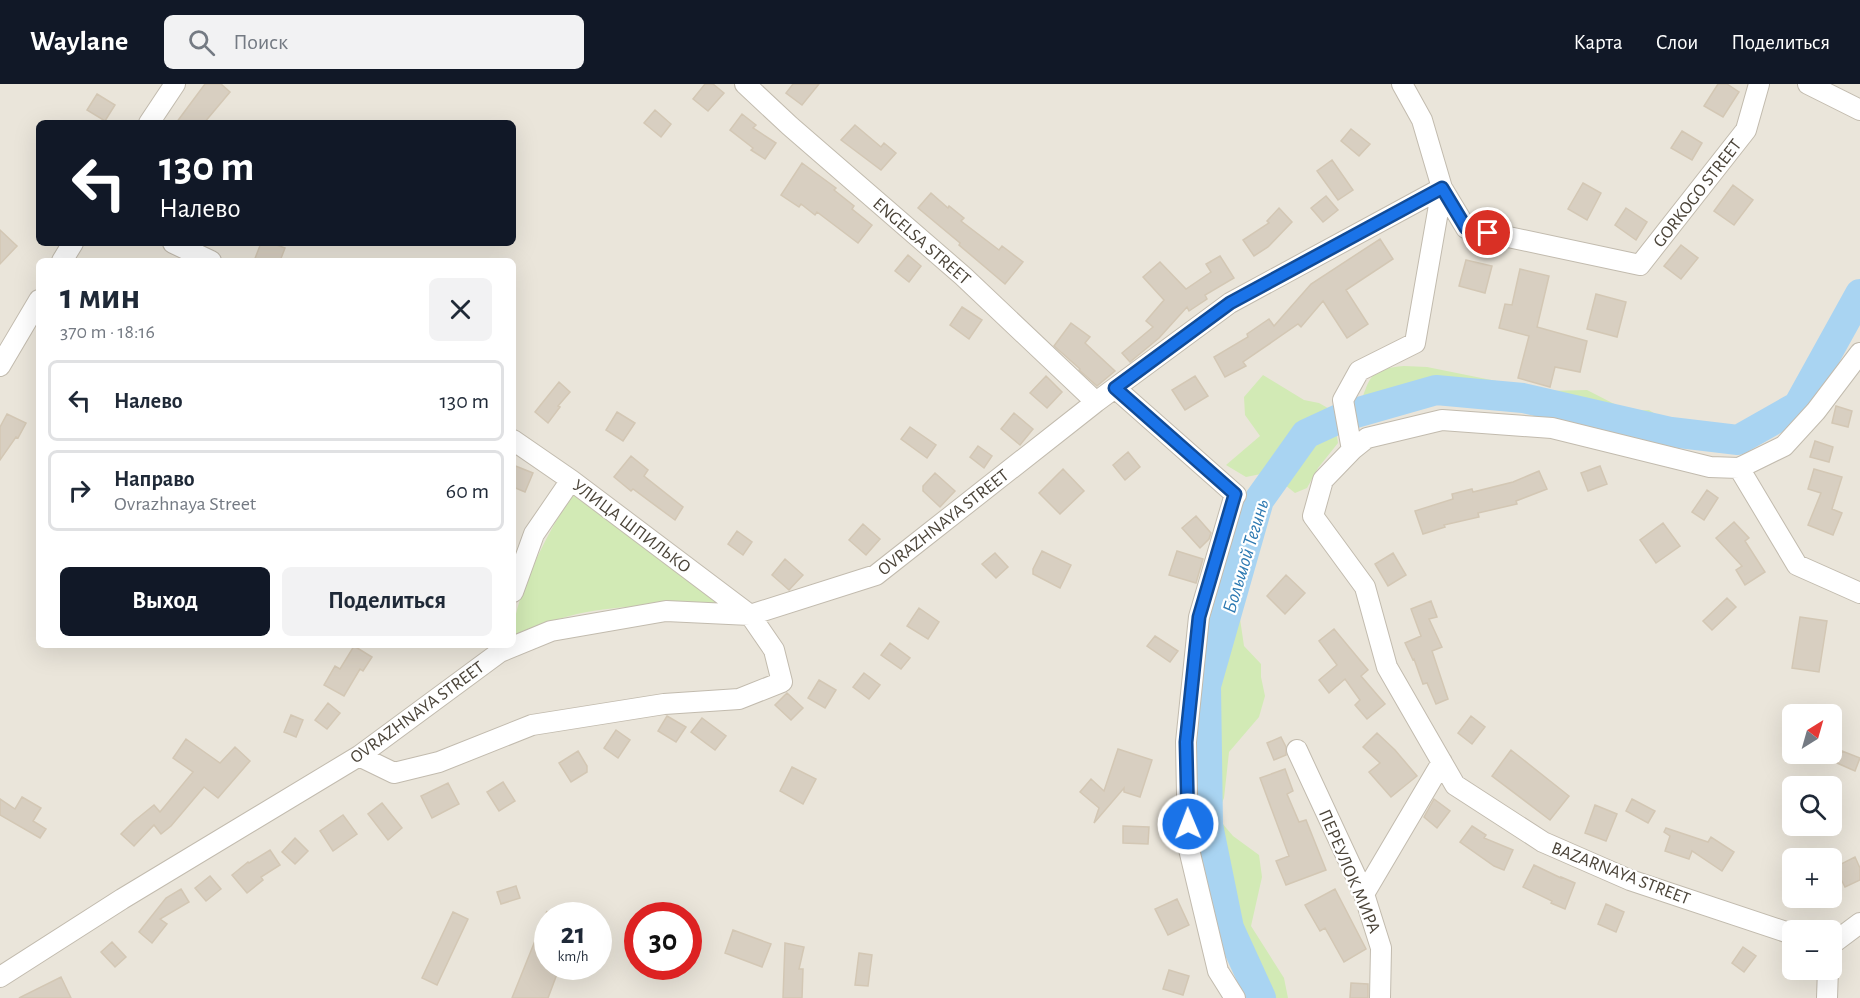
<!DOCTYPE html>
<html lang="ru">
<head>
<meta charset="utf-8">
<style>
  body { margin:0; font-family:"Alegreya Sans",sans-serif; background:#f2f2f3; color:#1f2937; height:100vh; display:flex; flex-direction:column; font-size:22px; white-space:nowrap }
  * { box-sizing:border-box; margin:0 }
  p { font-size:20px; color:#747a83 }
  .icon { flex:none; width:33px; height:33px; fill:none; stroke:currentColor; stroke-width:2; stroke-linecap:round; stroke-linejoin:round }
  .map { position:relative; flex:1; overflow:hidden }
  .panel { position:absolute; left:36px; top:174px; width:480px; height:390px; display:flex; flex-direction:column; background:#fff; border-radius:9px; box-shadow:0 6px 24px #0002 }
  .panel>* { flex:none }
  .guide { position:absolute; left:36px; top:36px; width:480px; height:126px; border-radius:9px; box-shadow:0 6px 24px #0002; background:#111827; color:#fff; overflow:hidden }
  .needle { width:39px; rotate:37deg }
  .buttons { position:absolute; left:1782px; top:620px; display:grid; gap:12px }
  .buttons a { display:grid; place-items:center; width:60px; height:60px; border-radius:9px; background:#fff; box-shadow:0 6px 24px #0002; font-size:30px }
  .speed { position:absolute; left:534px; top:818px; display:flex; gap:12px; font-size:30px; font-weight:700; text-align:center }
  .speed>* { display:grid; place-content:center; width:78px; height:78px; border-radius:50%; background:#fff; box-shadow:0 6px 24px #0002; line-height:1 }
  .speed small { font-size:15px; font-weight:400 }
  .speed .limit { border:9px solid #d22; background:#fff; color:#111 }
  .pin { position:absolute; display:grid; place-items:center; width:51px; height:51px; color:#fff; margin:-26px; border:3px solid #fff; border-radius:50%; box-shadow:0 2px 6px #0007 }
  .me { position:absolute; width:66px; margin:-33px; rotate:359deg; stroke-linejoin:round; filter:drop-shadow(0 0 4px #0008) }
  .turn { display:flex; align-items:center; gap:21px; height:126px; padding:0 24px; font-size:27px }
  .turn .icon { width:78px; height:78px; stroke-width:2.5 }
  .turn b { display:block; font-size:42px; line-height:51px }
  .round { display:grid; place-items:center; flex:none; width:63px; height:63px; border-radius:9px; background:#f2f2f3 }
  .head { display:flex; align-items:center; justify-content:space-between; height:102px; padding:0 24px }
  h1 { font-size:36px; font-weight:700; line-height:45px }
  .primary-button { display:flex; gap:12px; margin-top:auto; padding:12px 24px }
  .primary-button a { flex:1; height:69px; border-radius:9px; background:#111827; color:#fff; font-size:24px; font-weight:700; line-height:69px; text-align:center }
  .primary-button a+a { background:#f2f2f3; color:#1f2937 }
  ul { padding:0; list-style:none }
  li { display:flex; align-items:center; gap:18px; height:81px; margin:0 12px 9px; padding:0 12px; border:3px solid #e0e1e3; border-radius:9px }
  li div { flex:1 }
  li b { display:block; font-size:22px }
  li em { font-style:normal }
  header { display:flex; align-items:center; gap:36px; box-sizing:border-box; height:84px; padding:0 30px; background:#111827; color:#fff }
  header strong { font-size:28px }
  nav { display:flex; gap:33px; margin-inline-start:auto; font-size:21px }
  .search { width:420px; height:54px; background:#f2f2f3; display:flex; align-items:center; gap:15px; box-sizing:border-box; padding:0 21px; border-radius:9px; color:#747a83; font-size:22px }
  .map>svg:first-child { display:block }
</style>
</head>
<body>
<header>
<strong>Waylane</strong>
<div class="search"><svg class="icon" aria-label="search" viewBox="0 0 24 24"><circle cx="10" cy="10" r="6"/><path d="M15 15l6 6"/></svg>Поиск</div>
<nav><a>Карта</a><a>Слои</a><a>Поделиться</a></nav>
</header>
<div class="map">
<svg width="1860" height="914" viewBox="0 0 1860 914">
  <rect width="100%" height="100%" fill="#f6f3ec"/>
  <path fill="#eae5da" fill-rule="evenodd" d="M0,0H1860V914H0ZM39,39H513V159H39ZM39,177H513V561H39ZM1792,630H1832V669H1792ZM1792,702H1832V741H1792ZM1792,774H1832V813H1792ZM548,831H598V882H548ZM638,831H688V882H638ZM1792,846H1832V885H1792Z"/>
  <path fill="#d2eab5" d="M1404,282L1427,283L1546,307L1587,306L1628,327L1649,326L1669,339L1692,344L1702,366L1657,359L1574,337L1538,333L1513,324L1477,320L1428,318L1395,328L1361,318C1371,289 1372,285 1404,282Z
    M1263,291L1304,316L1319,319L1333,327L1338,359L1318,384L1307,404L1295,409L1285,401L1287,388H1271L1246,393L1226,381L1260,352L1245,331L1244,313Z
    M574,407L722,521C665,521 606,519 552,537C539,541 526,547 513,553C513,511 552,442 574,407Z
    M1241,418L1252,423L1246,446L1260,461L1240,535L1244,562L1261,580V593L1265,612L1259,633L1229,668L1224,714L1218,728L1198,709L1194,696L1204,528Z
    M1221,738L1233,752L1259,771L1262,793L1251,842L1284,894L1288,914H1248L1237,878L1222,872L1194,765L1201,751Z"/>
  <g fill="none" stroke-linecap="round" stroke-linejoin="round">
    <path stroke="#a9d4f2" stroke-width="30" d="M1261,914L1229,844L1208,741L1206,602L1259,416L1306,350L1345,332L1436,306L1523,314L1671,348L1738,356L1798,322L1860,210"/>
  </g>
  <path fill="#d8cfc1" stroke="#d3c7b4" stroke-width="1.5" d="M205,0H221L230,8L204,39H176Z
    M705,0H713L724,9L708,27L693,15Z
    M793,0H819L802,21L786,9Z
    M1718,0H1727L1739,8L1723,33L1704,22Z
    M97,10L115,21L105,37L87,26Z
    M655,26L671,40L661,53L644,39Z
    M742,30L756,41L753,44L776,59L765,75L751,66L753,64L730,46Z
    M855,41L881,63L884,59L896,69L881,86L841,56Z
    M1351,45L1370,60L1359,72L1341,57Z
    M1682,47L1702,59L1692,76L1671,64Z
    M1332,76L1353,106L1338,116L1317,87Z
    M802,79L836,104L834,106L854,122L852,125L872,141L858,159L817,128L815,131L801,120L799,123L781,111Z
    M1583,99L1601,109L1587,136L1568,125Z
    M1733,101L1753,116L1734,141L1714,127Z
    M931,109L948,124L949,122L964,134L961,137L999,166L1002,162L1023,178L1005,200L959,161L960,159L918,124Z
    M1326,112L1338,126L1323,138L1311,124Z
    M1279,124L1292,138L1268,163L1254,172L1243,156L1269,139L1267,137Z
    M1626,124L1647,138L1636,156L1615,141Z
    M0,146L17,162L0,180Z
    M1380,155L1393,175L1346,206L1368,240L1347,254L1323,217L1301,243L1298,240L1243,278L1246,282L1225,293L1214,273L1248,253L1247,250L1269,235L1274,242L1311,200Z
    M261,159H271L285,164L280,177H254Z
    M1681,161L1698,174L1681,195L1664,182Z
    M908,171L921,182L909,198L895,187Z
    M1220,172L1234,194L1205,211L1207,215L1189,227L1187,223L1159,254L1130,278L1122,269L1153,243L1146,237L1164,216L1143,193L1160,178L1186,205L1211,188L1206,180Z
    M1466,176L1492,182L1485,209L1459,202Z
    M1520,185L1549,192L1537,243L1587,257L1580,288L1555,283L1550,303L1518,294L1529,252L1499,244L1505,220L1512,221Z
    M1596,210L1626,218L1617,253L1587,245Z
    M962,223L982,236L969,255L950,241Z
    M1071,239L1090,253L1085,259L1115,287L1097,302L1079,286L1080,285L1054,262Z
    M1046,292L1062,308L1047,324L1030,309Z
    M1195,292L1208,312L1185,326L1172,306Z
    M559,298L570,308L558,322L560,323L548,339L535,328Z
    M1836,322L1852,327L1848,343L1832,339Z
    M617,328L635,339L623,357L606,346Z
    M1014,329L1033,345L1020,361L1001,345Z
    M7,330L26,339L18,354L16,353L0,376V343Z
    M910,343L936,361L927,374L901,355Z
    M1815,357L1833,363L1829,378L1810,373Z
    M978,362L992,372L984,384L970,373Z
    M1128,368L1140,383L1125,396L1113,381Z
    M631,372L648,386L644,392L683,423L675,436L633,405L631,407L614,393Z
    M513,381L533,389L525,408L513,403Z
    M1600,382L1607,400L1588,407L1581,389Z
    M1063,385L1084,407L1060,430L1039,409Z
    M1814,385L1842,393L1832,425L1842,429L1833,451L1808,441L1821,409L1808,405Z
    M1539,387L1547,405L1516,417L1517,420L1478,429L1479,433L1444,441L1445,443L1423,450L1415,427L1453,415L1452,410L1472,405L1473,408L1513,398Z
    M935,389L955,407L940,423L923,407V402Z
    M1707,406L1718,414L1704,436L1692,428Z
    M1196,432L1211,449L1209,455L1200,464L1182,444Z
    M1734,438L1749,454L1745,457L1765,488L1745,501L1736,486L1742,482L1716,454Z
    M1663,439L1680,462L1656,479L1640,456Z
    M863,440L880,455L866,471L849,456Z
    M737,447L752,458L743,471L728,460Z
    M1042,467L1071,481L1060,504L1033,490V485Z
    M1177,467L1203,475L1196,499L1169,491Z
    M995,469L1008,483L996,494L982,480Z
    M1393,469L1406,491L1388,502L1375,480Z
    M785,475L803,491L789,506L772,491Z
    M1286,491L1305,509L1285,530L1267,512Z
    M1727,514L1736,523L1712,546L1703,537Z
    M1431,517L1437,533L1429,535L1442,563L1432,567L1448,615L1436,620L1427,599L1423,600L1414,575L1413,576L1405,559L1421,552L1411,525Z
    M919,524L939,538L928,555L907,542Z
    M1800,533L1827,537L1819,588L1792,584Z
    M1334,545L1368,586L1361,592L1385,620L1367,635L1355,621L1360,616L1345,595L1329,609L1319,596L1337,581L1319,557Z
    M1155,552L1178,567L1170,578L1147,562Z
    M890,559L910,574L901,585L881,571Z
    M354,562L372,573L363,587L360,585L344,612L324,601L335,582L340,585Z
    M864,589L880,601L869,615L853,603Z
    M819,596L836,606L825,624L808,614Z
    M787,609L803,624L791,636L775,621Z
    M328,619L340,629L327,645L315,636Z
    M291,631L303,636L296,653L284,648Z
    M667,632L686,643L676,658L658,647Z
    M1471,632L1485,643L1472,660L1458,649Z
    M702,634L726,652L715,666L691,648Z
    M616,646L630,656L618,674L604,664Z
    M1377,649L1395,666L1417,692L1391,713L1369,688L1380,679L1363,663Z
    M1281,653L1286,663V671L1274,676L1267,659Z
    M186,655L220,679L235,663L250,677L218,714L204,703L171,742L161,750L154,741L134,762L121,750L133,738L154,721L160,728L193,688L173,674Z
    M1118,665L1152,676L1140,713L1124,708V704L1094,739L1099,724L1080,708L1091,695L1104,707Z
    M1511,666L1569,712L1550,736L1492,692Z
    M578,667L587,682V688L571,698L559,679Z
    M1842,667L1860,674L1855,687L1837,679Z
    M792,683L816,695L803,720L780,707Z
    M1285,685L1293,707L1287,710L1299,738L1306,736L1326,786L1286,801L1276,777L1289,772L1260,694Z
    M503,698L515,717L499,727L487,708Z
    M448,699L459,720L432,734L421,712Z
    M22,713L41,724L33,737L46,745L40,754L0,731V715L15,725Z
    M1434,715L1450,727L1437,744L1424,733Z
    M1632,715L1655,727L1648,739L1626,727Z
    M382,719L402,744L388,756L368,730Z
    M1595,721L1617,730L1606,757L1585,749Z
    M343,731L357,750L333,767L320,747Z
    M1123,742L1149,743L1148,760L1123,759Z
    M1472,742L1486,751L1484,754L1513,766L1504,786L1494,782L1460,758Z
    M1666,744L1708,758L1711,753L1734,768L1722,787L1692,767L1689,775L1665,767L1670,752L1664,748Z
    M295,754L308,767L295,780L282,768Z
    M270,766L280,781L261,793L263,796L247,809L232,791L248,778L249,779Z
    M1855,773L1860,784V796L1845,803L1835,783Z
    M1534,781L1561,794V793L1575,799L1565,825L1551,819L1552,817L1523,803Z
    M210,792L221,805L206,817L195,804Z
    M516,802L520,814L501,820L497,808Z
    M181,805L189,818L160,835L167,840L152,859L139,848L166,814Z
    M1335,805L1366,865L1344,878L1325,844L1320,847L1305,821Z
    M1177,815L1189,841L1168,851L1155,825Z
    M1606,820L1624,828L1616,848L1598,840Z
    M547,827L548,882H560L548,914H512Z
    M453,828L468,835L437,901L422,894Z
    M733,846L771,860L762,883L725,869Z
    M112,858L126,873L115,883L101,868Z
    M785,859L804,863L799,885H803L802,914H783Z
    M1743,863L1756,872L1744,888L1732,879Z
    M859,869L872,871L868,902L855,901Z
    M1169,886L1189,892L1183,911L1163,905Z
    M61,893L71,914H19Z
    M1351,899L1368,900V914H1350Z"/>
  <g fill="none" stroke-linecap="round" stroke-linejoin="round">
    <defs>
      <path id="minor" d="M745,0L790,42L963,192L1096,318
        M1402,0L1422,36L1442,104L1466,144L1640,181L1746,46L1759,0
        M1808,0L1860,26
        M149,39L175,0
        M173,159L211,177
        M62,177L73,159
        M1860,269L1816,327L1784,362L1739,384L1797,481L1860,509
        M0,282L39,216
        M1115,304L1236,411
        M1352,366L1343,316L1359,287L1415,259L1442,104
        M1739,384L1710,383L1552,344L1442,336L1367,354L1352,366L1323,396L1313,432L1365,503L1387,583L1455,701L1543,758L1630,796L1792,850
        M513,508L534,450L571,396
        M1297,666L1364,810L1381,864L1380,914
        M359,672L394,689L439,678L532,641L664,620L739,615L782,598L774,566L750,531L571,396L513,356
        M1364,810L1442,678
        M1832,860L1860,839
        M0,893L122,815L359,672L500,568L551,547L666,527L750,531L876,491L1096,318L1230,219L1442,104
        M1235,914L1218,887L1188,761L1186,658L1199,533L1235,410
        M1827,914L1828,885"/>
    </defs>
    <use href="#minor" stroke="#c2bbae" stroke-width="22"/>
    <use href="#minor" stroke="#fff" stroke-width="20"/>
  </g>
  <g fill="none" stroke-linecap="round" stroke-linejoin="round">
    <defs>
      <path id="route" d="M1188,740L1186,658L1199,533L1235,410L1115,304L1230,219L1442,104L1466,144L1488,149"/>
    </defs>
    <use href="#route" stroke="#114b97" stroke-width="15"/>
    <use href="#route" stroke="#1a73e8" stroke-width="10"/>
  </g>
  <g text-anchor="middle" stroke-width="4.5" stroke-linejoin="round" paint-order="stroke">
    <g font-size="18" fill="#4b4439" stroke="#fff">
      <text transform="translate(1697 109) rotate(-52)" y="6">GORKOGO STREET</text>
      <text transform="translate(922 157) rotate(41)" y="6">ENGELSA STREET</text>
      <text transform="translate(943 438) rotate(-38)" y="6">OVRAZHNAYA STREET</text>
      <text transform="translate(632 442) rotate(37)" y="6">УЛИЦА ШПИЛЬКО</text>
      <text transform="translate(417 628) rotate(-36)" y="6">OVRAZHNAYA STREET</text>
      <text transform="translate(1350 787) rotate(67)" y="6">ПЕРЕУЛОК МИРА</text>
      <text transform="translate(1621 789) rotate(21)" y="6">BAZARNAYA STREET</text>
    </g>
    <g font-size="20" font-style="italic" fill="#2e7ab2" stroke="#fff">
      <text transform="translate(1245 472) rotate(-73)" y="7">Большой Тегинь</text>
    </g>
  </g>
</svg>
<div class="buttons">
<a><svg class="needle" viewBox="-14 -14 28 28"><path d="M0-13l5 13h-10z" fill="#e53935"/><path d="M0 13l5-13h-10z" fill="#747a83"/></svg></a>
<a><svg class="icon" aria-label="search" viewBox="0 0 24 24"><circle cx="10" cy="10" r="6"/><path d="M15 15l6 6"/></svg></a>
<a>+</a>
<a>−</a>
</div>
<div class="speed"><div>21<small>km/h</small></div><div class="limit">30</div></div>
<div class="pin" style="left:1488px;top:149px;background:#d93025"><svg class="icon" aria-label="arrive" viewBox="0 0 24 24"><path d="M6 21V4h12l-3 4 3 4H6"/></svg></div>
<svg class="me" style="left:1188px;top:740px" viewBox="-20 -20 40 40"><circle r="17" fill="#1a73e8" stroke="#fff" stroke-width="3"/><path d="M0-11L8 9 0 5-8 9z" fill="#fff"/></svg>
<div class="guide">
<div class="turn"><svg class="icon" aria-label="left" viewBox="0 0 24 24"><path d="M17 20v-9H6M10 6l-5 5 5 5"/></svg><div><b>130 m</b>Налево</div></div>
</div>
<section class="panel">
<div class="head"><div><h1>1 мин</h1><p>370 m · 18:16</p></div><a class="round"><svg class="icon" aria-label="close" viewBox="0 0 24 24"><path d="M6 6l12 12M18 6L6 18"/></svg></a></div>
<ul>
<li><svg class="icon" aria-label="left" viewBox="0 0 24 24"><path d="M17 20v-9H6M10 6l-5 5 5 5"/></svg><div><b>Налево</b></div><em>130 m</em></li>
<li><svg class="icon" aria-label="right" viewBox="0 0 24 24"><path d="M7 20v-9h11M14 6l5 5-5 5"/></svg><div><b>Направо</b><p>Ovrazhnaya Street</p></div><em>60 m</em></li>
</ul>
<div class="primary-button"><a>Выход</a><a>Поделиться</a></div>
</section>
</div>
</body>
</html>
